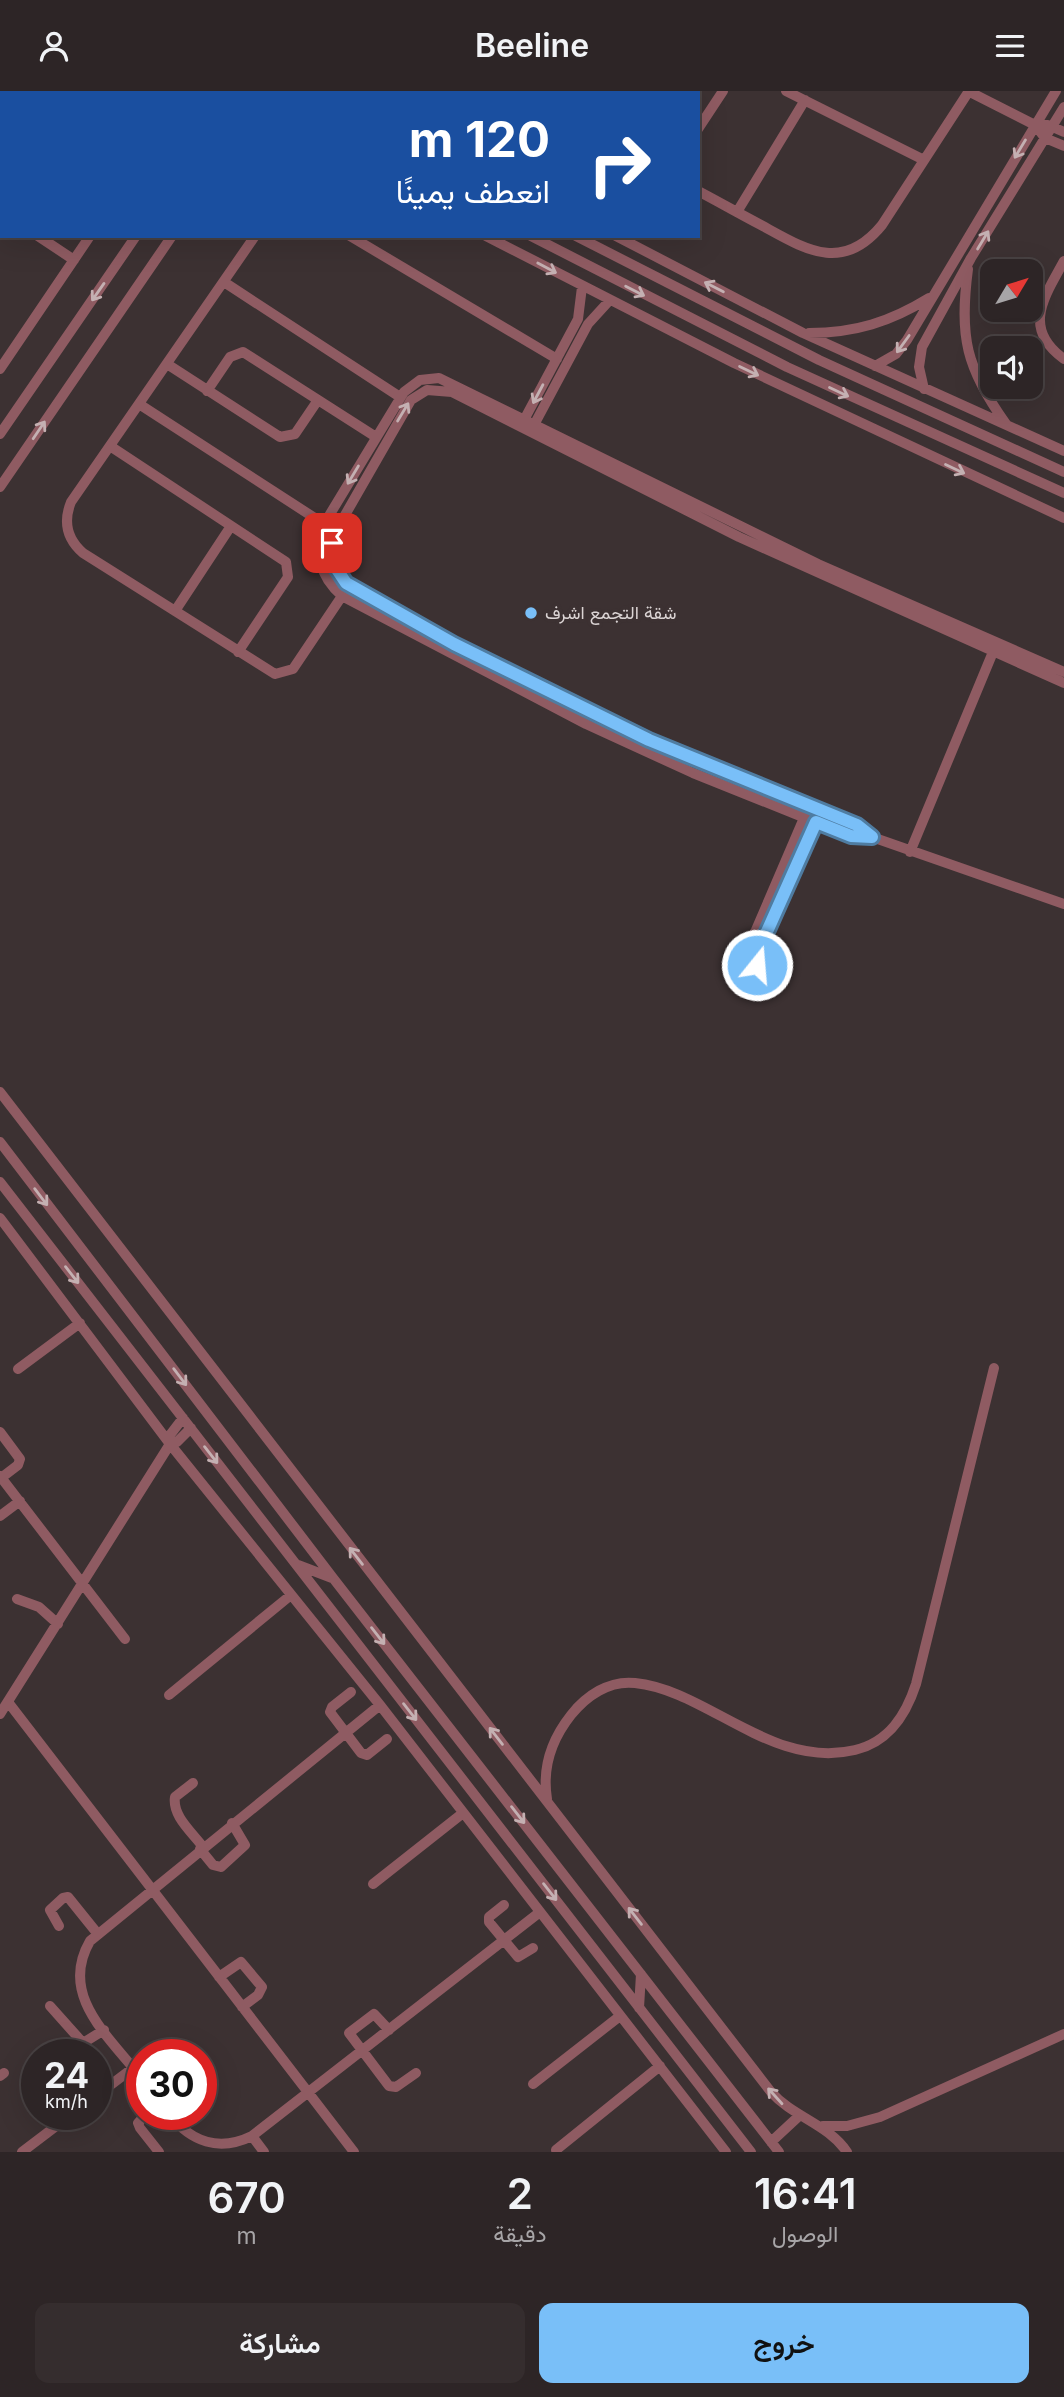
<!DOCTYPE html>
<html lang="ar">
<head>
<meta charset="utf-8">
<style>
  body { margin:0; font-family:Inter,Vazirmatn,sans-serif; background:#352d2e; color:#f1f3f6; direction:rtl; height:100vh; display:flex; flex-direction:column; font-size:26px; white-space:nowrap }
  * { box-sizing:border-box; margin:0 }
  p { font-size:23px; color:#a7a5a7 }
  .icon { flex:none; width:38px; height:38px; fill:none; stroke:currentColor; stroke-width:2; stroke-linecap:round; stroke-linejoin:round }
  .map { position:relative; height:2061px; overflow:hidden; direction:ltr }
  .side { display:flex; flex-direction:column; background:#2d2526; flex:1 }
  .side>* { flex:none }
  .banner { position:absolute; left:0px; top:0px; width:700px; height:147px; box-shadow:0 7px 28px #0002,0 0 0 2px #484243; direction:rtl; background:#1a4fa0; color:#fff; overflow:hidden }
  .needle { width:46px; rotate:52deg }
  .fabs { position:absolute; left:980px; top:168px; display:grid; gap:14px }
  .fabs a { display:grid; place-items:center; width:63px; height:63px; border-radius:14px; background:#2d2526; box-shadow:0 7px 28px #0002,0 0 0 2px #484243; font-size:35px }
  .speed { position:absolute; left:21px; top:1948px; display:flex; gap:14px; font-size:35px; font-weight:700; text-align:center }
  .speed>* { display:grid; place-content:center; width:91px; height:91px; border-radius:50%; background:#2d2526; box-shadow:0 7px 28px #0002,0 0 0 2px #484243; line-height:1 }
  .speed small { font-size:18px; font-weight:400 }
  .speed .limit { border:10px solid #d22; background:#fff; color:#111 }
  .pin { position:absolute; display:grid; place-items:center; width:60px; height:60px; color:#fff; margin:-30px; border-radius:14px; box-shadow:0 4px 10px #0006 }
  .me { position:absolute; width:77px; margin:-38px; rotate:17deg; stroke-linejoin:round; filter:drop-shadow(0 0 5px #0008) }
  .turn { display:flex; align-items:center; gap:24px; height:147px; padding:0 35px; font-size:32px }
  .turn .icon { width:91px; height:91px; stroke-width:2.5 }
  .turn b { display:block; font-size:49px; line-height:60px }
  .eta { display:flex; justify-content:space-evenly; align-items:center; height:119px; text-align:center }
  .eta b { font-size:42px; font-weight:600; line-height:49px }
  .button { display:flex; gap:14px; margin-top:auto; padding:14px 35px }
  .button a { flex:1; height:80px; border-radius:14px; background:#79bff8; color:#111; font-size:28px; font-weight:600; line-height:80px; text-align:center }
  .button a+a { background:#352d2e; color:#f1f3f6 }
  header { display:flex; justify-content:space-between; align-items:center; height:91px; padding:0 35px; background:#2d2526; font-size:32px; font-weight:600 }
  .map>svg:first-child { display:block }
</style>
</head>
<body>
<header><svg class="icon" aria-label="menu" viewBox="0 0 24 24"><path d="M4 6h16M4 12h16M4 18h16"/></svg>Beeline<svg class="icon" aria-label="person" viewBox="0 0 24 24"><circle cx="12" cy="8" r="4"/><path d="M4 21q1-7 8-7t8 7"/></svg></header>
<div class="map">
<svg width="1064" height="2061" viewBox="0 0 1064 2061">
  <rect width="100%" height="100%" fill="#3c3132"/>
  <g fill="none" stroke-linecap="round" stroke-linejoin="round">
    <path stroke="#8f5b62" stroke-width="10" d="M97,0L98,2
      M277,0L280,2
      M337,0L340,2
      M388,0L389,2
      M513,0L517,2
      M786,0L924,69
      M968,0L1035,34L1045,47L1064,55
      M218,2V0
      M620,2L621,0
      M633,2L634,0
      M1035,34H1048L1064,41
      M698,38L723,0
      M698,100C719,111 740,123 761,134C805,158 842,183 882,134L969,0
      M0,119L2,121
      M737,121L805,9
      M38,145L74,169
      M255,145L71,411C63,431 67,448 83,462L275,583L293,578L342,505
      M350,145L557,268
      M486,145L734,272L1064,427
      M531,145L787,276L1064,402
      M576,145L819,269L1064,381
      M616,145L803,242L1064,360
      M1064,170C1045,205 1021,237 1064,268
      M968,178C959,246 966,277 1006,333
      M224,191L400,306
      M809,242C855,242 890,231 929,207
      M167,273L280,346L295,343L318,309
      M875,275L896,263L907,249L1056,0
      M0,278L90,145
      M924,298L919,276L922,256L971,167L1064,16
      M207,300L230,266L243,261L376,346
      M139,313L324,433
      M524,329L578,228L582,196
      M534,334L588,233L609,210
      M0,343L136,145
      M110,355L286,471L288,486L238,561
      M0,396L172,145
      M175,520L231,435
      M1064,581L818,473L439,287L420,289L404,301L324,433C313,460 320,486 342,505L586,633L693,682L845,743L872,746L1064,813
      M804,727L756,839L739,867L747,873L757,874L765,845L816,731
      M872,746L857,734L699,671L591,622L454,553L346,492L334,474L333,445L411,309L427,299L452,301L739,446L1064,592
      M910,761L993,561
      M0,1001L771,2001C793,2026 828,2033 847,2061
      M0,1051L333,1487L779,2061
      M0,1091L751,2061
      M0,1127L170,1353L380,1614L726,2061
      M18,1278L80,1232
      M0,1341L20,1368L18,1374L1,1387
      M170,1353L177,1351L191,1337
      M0,1385L125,1548
      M0,1425L20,1410
      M298,1474L332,1487
      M17,1508L39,1516L58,1533
      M351,1601L332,1616L330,1621L361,1662L367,1664L387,1648
      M169,1604L291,1504
      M8,1611L354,2061
      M0,1623L170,1353V1344L183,1327
      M193,1692L175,1706C172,1725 192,1741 203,1756
      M547,1708C542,1677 552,1648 571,1624C586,1605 609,1589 635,1592C707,1599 772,1679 855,1659C889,1651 906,1624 916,1593L994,1277
      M200,1758L213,1774L221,1776L245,1754L232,1732
      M373,1793L463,1722
      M504,1814L489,1826V1831L518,1866L533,1857
      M59,1835L50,1819L63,1807L68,1806L97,1842
      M219,1886L241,1871L262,1896L258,1904L242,1916
      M50,1915L83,1952L104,1939
      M639,1917L641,1883
      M389,1939L374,1923L349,1942L389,1995L396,1996L416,1982
      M0,1985L4,1982
      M142,1988C110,1946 58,1905 90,1850L380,1614
      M533,1993L620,1925
      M96,2005L133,1977
      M146,2023L138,2032L140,2037L159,2061
      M169,2023C191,2051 219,2061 252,2045L540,1821
      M823,2035H847L880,2026L1064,1943
      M252,2045L264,2061
      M771,2051L799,2025
      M556,2059L660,1975
      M22,2061L72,2023"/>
  </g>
  <defs><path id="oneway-shaft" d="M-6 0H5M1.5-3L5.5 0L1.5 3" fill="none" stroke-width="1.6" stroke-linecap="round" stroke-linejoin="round" transform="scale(1.75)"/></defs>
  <g stroke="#c4b0b2">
    <use href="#oneway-shaft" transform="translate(1020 58) rotate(121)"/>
    <use href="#oneway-shaft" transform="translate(983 149) rotate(-59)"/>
    <use href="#oneway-shaft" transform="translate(547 177) rotate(28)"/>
    <use href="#oneway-shaft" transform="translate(714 196) rotate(-153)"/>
    <use href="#oneway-shaft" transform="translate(635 200) rotate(27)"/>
    <use href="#oneway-shaft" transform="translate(98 201) rotate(125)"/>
    <use href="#oneway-shaft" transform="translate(903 253) rotate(126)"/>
    <use href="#oneway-shaft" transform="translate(749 280) rotate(26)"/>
    <use href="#oneway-shaft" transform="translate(839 301) rotate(25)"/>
    <use href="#oneway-shaft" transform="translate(538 303) rotate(118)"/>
    <use href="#oneway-shaft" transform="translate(403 321) rotate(-59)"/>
    <use href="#oneway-shaft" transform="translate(39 339) rotate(-56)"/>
    <use href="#oneway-shaft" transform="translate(955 378) rotate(25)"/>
    <use href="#oneway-shaft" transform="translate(353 384) rotate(121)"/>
    <use href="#oneway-shaft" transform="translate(41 1106) rotate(53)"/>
    <use href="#oneway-shaft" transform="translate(72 1184) rotate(52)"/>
    <use href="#oneway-shaft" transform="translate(180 1286) rotate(53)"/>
    <use href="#oneway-shaft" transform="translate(211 1364) rotate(52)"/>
    <use href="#oneway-shaft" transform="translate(356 1465) rotate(-128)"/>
    <use href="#oneway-shaft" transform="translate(378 1545) rotate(52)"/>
    <use href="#oneway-shaft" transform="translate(410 1621) rotate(52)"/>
    <use href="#oneway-shaft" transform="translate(496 1645) rotate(-128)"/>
    <use href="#oneway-shaft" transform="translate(518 1724) rotate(52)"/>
    <use href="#oneway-shaft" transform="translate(550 1801) rotate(52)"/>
    <use href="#oneway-shaft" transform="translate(635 1825) rotate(-128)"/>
    <use href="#oneway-shaft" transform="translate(775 2005) rotate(-132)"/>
  </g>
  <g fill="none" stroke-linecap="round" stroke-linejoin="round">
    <defs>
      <path id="route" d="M332,452L334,474L346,492L454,553L649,649L857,734L872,746L851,745L816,731L765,845L757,874"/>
    </defs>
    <use href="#route" stroke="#4f7ca1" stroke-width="18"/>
    <use href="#route" stroke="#79bff8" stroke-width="12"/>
  </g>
  <circle fill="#79bff8" stroke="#3c3132" stroke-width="2.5" cx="531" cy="522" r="7"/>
  <g text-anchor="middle" stroke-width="7" stroke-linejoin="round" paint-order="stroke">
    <g font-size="18" fill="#dbd4d4" stroke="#3c3132" text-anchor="start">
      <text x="545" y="528">شقة التجمع اشرف</text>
    </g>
  </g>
</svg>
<div class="fabs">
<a><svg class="needle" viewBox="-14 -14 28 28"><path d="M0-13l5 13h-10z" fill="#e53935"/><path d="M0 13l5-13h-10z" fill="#a7a5a7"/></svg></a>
<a><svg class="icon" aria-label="sound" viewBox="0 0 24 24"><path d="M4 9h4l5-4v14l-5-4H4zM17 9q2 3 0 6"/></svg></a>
</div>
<div class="speed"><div>24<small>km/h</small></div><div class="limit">30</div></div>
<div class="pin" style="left:332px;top:452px;background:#d93025"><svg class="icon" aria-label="arrive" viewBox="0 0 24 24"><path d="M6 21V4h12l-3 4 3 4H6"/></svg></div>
<svg class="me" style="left:757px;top:874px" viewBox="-20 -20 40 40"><circle r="17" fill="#79bff8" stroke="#fff" stroke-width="3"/><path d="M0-11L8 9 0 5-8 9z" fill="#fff"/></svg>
<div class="banner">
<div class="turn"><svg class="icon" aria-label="right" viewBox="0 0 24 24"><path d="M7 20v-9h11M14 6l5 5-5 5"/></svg><div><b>120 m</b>انعطف يمينًا</div></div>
</div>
</div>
<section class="side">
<div class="eta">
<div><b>16:41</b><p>الوصول</p></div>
<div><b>2</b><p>دقيقة</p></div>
<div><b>670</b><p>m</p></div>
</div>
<div class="button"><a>خروج</a><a>مشاركة</a></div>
</section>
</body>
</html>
